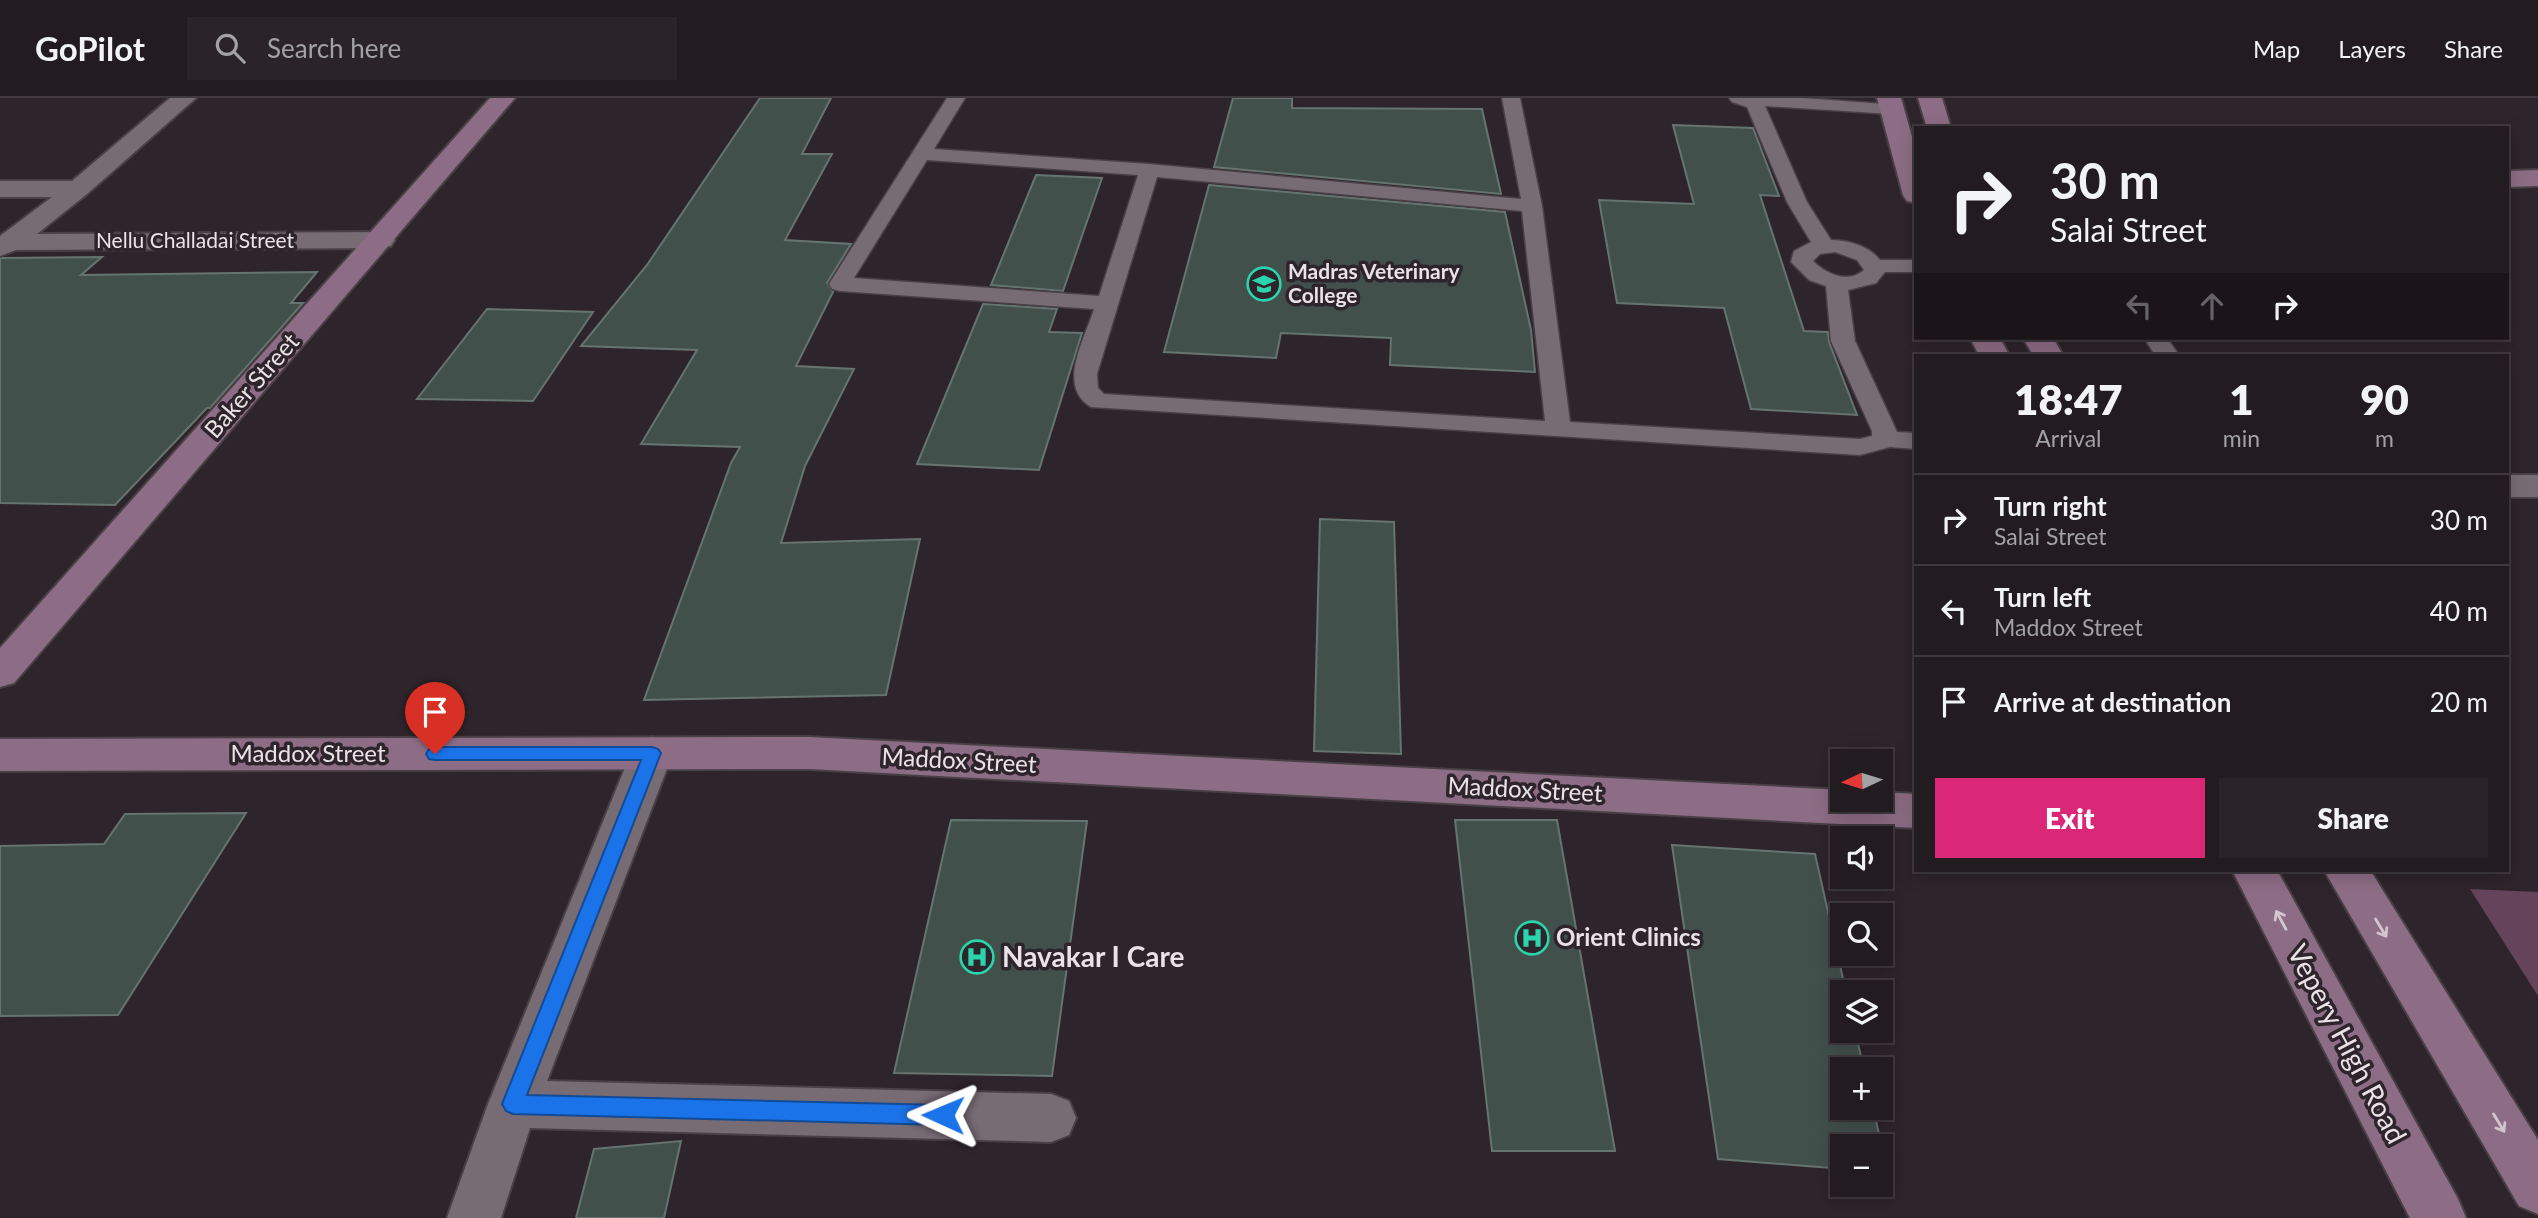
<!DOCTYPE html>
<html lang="en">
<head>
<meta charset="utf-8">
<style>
  body { margin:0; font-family:Lato,sans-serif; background:#2a2429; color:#f1f3f6; height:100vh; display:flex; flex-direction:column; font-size:26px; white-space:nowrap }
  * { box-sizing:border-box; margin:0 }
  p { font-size:23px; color:#a2a1a5 }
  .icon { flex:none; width:38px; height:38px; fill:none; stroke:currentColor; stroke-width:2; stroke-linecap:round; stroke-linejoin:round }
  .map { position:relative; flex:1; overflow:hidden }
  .details { position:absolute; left:1914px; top:256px; width:595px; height:518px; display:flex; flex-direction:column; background:#221b20; border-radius:0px; box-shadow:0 4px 18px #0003,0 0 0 2px #3f393e }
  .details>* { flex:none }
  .guide { position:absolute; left:1914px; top:28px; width:595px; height:214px; border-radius:0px; box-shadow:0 4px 18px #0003,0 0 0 2px #3f393e; background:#221b20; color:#f1f3f6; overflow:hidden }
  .needle { width:46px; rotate:266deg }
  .controls { position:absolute; left:1830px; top:651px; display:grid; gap:14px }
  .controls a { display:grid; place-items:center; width:63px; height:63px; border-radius:0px; background:#221b20; box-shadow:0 4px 18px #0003,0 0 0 2px #3f393e; font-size:35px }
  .pin { position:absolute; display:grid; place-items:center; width:60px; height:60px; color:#fff; margin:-72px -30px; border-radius:50% 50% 50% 0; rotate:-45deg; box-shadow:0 0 7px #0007 }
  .pin .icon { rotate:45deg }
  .me { position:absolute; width:77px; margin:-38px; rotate:271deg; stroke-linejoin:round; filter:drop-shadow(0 0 5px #0008) }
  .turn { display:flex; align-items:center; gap:24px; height:147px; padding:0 21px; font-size:32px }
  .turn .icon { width:91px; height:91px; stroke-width:2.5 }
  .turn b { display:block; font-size:49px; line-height:60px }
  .lanes { display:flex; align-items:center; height:66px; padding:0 21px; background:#0003; justify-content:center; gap:35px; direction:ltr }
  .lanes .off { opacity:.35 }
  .eta { display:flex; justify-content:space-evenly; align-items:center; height:119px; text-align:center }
  .eta b { font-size:42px; font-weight:800; line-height:49px }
  .action { display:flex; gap:14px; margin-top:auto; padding:14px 21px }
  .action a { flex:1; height:80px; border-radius:0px; background:#db2777; color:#fff; font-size:28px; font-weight:800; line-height:80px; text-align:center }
  .action a+a { background:#2a2429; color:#f1f3f6 }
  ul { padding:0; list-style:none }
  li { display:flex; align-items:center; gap:21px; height:91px; padding:0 21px; border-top:2px solid #3f393e }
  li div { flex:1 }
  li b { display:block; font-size:26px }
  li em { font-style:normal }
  header { display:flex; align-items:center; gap:42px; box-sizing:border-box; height:98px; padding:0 35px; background:#221b20; border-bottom:2px solid #3f393e }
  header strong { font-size:33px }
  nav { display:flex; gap:38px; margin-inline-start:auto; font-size:24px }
  .search { width:490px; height:63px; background:#2a2429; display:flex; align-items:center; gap:18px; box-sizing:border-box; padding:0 24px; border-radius:0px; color:#a2a1a5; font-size:26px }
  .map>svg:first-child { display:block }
</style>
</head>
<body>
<header>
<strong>GoPilot</strong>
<div class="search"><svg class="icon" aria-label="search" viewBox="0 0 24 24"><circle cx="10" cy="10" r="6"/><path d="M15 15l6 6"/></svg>Search here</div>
<nav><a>Map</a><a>Layers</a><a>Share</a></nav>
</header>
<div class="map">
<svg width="2538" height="1120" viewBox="0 0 2538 1120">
  <rect width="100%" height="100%" fill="#2e242b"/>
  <path fill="#65435b" d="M2470,791L2538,794V898Z"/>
  <path fill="#42504b" stroke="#65746e" stroke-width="2" d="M760,0H831L802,56H832L785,142L851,146L827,185L833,194L796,268L854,271L805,368L781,445L920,441L886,597L644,602L731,365L740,349L641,346L697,252L581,248L647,167Z
    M1233,0H1292V10L1482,11L1501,96L1214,69Z
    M1673,27L1753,30L1779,98L1760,97L1804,233L1828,234L1829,244L1857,317L1751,311L1724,210L1617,205L1599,102L1694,106Z
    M1036,77L1102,80L1063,193L991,187Z
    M1209,87L1505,114L1531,232L1535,274L1390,267L1391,240L1281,235L1276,260L1164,254Z
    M102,159L81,177L317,174L291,205H303L210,310H207L115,407L0,405V160Z
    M983,206L1057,211L1049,234L1082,235L1039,372L917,366Z
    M487,211L593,214L533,303L417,301Z
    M1320,421L1394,424L1401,656L1314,653Z
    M246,715L118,917L0,918V748L104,746L125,716Z
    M951,722L1087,723L1052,978L894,975Z
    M1455,722H1557L1615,1053H1492Z
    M1672,747L1815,756L1846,894H1843V933H1855L1864,971H1843V1010H1873L1888,1075H1881V1048H1843V1071L1718,1061Z
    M681,1043L664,1120H576L594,1051Z"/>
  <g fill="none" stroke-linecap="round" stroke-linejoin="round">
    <defs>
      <path id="lane" d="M947,0H965L934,51L1149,66L1521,101L1502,0H1520L1542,108L1570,324L1860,341L1872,338V333L1831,243L1826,188L1809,182L1791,164L1794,153L1811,144L1787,104L1747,9L1732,4L1729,0H1804L1897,7L1900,11L1897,15L1891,16L1765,8L1807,104L1831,142C1848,142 1869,148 1880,162H1916V174H1885L1876,185L1848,192L1855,243L1897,334L1916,335V351L1890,349L1860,357L1091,309C1056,288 1085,241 1094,211L840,193L832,191L829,186ZM927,62L1138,77L1099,198L854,180ZM1157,79L1522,113L1545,323L1104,296L1098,290L1097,276ZM1835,154L1857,162L1864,172C1848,186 1826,176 1813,163L1820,156Z
        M2144,240H2167L2179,257H2155Z"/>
      <path id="street" d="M170,0H196L87,96L37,136L381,134L391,136L395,142L391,148L381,150L16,152L0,158V138L52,99H0V83H72Z
        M2508,377H2538V399H2508Z
        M652,639L667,644L673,655L547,983L1051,996L1069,1003L1076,1020L1069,1037L1051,1044L530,1030L501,1120H447L488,1006L631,655L637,644Z"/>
      <path id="secondary" d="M490,0H515L14,585L0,589V550Z
        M1877,0H1901L1916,53V105L1907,103L1903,97Z
        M1918,0H1942L1951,30H1927Z
        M2538,72V88L2508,89V73Z
        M1970,240H2000L2009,257H1979Z
        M2023,240H2053L2063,257H2033Z
        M809,639L1843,692V702H1881V694L1916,696V730L809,671L0,673V641Z
        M2232,772H2277L2458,1101L2466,1120H2410Z
        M2324,772H2370L2538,1042V1116L2519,1108Z"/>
    </defs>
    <use href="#lane" stroke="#494046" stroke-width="3"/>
    <use href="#street" stroke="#494046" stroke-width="4"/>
    <use href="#secondary" stroke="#494046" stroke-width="4"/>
    <use href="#lane" fill="#776b74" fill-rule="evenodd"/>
    <use href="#street" fill="#776b74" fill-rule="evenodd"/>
    <use href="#secondary" fill="#8d6d85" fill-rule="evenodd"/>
  </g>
  <defs><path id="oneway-shaft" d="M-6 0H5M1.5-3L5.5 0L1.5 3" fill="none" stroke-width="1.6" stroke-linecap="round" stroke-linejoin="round" transform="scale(1.75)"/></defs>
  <g stroke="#d2c5ce">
    <use href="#oneway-shaft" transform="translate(2281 822) rotate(-118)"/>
    <use href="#oneway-shaft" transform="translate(2381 830) rotate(59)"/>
    <use href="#oneway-shaft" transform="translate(2499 1025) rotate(59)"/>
  </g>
  <path fill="#1a73e8" stroke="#114b97" stroke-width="2" d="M435,649H652L658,651L661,655L527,997L943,1007L951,1010L954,1017L951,1025L943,1027L513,1016L506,1013L502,1006L641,662H435L429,661L426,656L429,651Z"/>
  <defs>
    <symbol id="university-ring" viewBox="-11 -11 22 22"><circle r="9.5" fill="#2e242b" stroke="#2bd5ac" stroke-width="1.5"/><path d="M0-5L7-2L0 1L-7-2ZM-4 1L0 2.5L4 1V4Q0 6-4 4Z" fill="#2bd5ac"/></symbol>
    <symbol id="hospital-ring" viewBox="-11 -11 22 22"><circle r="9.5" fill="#2e242b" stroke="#2bd5ac" stroke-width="1.5"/><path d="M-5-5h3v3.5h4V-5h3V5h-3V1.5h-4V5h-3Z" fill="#2bd5ac"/></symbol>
  </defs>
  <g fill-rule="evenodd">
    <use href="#university-ring" x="1245" y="167" width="38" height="38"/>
    <use href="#hospital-ring" x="1513" y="821" width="38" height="38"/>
    <use href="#hospital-ring" x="958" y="840" width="38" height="38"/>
  </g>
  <g text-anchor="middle" stroke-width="7" stroke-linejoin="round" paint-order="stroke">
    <g font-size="21" fill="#e9e2e7" stroke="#2e242b">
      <text x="195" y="150">Nellu Challadai Street</text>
    </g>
    <g font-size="21" font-weight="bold" fill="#e9e2e7" stroke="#2e242b" text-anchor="start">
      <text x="1288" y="181">Madras Veterinary<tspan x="1288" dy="24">College</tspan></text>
    </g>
    <g font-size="24" fill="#e9e2e7" stroke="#2e242b">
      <text transform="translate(252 288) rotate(-49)" y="8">Baker Street</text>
      <text x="308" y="664">Maddox Street</text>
      <text transform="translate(959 663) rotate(3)" y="8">Maddox Street</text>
      <text transform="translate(1525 692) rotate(3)" y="8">Maddox Street</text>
    </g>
    <g font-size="24" font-weight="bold" fill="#e9e2e7" stroke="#2e242b" text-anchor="start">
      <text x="1556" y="848">Orient Clinics</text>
    </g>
    <g font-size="28" font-weight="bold" fill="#e9e2e7" stroke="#2e242b" text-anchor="start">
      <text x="1002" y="869">Navakar I Care</text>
    </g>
    <g font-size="28" fill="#e9e2e7" stroke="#2e242b">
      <text transform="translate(2347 946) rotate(62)" y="10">Vepery High Road</text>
    </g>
  </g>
</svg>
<div class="controls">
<a><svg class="needle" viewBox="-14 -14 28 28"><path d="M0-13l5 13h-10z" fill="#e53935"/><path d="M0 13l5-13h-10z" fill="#a2a1a5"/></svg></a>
<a><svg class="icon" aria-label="sound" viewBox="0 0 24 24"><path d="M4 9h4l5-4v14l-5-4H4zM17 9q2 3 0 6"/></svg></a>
<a><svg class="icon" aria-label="search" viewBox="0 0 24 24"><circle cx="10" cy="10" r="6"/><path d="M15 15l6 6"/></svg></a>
<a><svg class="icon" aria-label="layers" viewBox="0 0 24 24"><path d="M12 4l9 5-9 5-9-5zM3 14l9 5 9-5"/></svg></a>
<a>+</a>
<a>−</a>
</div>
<div class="pin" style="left:435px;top:656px;background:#d93025"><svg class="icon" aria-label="arrive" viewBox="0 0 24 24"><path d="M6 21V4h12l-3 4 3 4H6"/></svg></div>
<svg class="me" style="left:943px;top:1017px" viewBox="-20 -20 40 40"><path d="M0-17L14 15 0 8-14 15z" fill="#1a73e8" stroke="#fff" stroke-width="4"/></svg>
<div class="guide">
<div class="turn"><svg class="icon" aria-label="right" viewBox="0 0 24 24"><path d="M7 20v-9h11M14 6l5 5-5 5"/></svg><div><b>30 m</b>Salai Street</div></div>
<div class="lanes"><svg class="icon off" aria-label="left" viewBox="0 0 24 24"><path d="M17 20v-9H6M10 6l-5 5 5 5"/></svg><svg class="icon off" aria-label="ahead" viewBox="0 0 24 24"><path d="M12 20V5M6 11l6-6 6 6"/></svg><svg class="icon" aria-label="right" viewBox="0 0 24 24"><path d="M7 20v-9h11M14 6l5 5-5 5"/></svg></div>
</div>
<section class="details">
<div class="eta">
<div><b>18:47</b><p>Arrival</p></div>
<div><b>1</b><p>min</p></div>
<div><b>90</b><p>m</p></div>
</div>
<ul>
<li><svg class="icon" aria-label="right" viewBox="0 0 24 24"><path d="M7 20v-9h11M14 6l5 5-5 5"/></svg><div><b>Turn right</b><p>Salai Street</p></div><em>30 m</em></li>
<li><svg class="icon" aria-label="left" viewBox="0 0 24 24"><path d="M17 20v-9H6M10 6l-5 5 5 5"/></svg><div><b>Turn left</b><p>Maddox Street</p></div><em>40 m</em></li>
<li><svg class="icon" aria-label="arrive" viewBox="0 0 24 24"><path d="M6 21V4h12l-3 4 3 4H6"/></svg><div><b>Arrive at destination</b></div><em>20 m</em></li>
</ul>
<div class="action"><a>Exit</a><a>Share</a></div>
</section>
</div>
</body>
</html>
